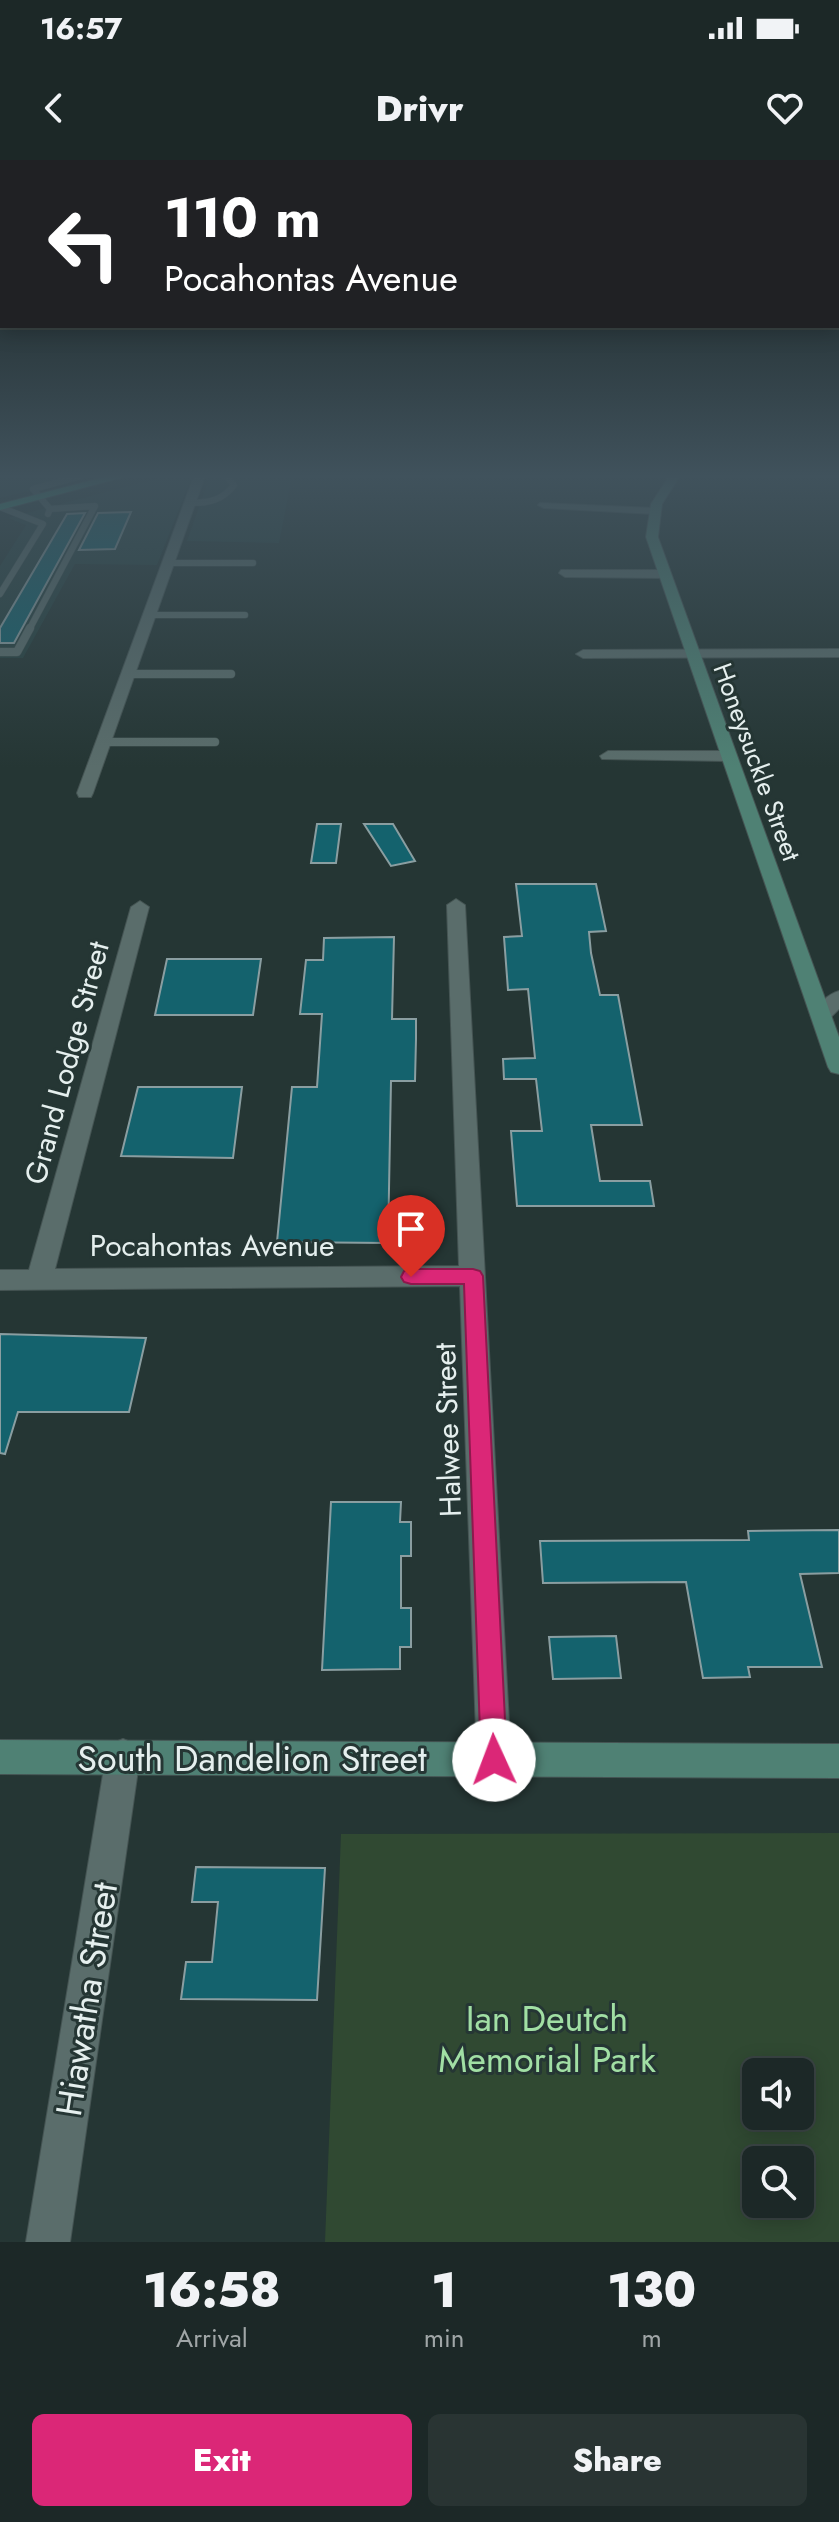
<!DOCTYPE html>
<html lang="en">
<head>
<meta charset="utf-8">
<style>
  body { margin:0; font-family:Jost,sans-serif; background:#293433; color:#f1f3f6; height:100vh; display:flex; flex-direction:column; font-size:30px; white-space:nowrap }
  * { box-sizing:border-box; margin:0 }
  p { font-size:26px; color:#a0a6a7 }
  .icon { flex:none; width:44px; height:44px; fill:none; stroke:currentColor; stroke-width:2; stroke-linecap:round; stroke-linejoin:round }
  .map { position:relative; height:2082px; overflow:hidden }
  .drawer { display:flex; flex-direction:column; background:#1c2827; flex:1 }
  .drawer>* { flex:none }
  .guide { position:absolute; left:0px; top:0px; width:840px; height:168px; box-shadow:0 4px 20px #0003,0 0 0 2px #3a4444; background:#202124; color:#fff; overflow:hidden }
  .fabs { position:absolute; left:742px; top:1898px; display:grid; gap:16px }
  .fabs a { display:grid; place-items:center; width:72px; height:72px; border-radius:12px; background:#1c2827; box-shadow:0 4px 20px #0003,0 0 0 2px #3a4444; font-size:40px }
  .pin { position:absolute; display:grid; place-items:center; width:68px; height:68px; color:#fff; margin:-82px -34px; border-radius:50% 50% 50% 0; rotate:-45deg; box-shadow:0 0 8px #0007 }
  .pin .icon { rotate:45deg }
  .me { position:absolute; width:88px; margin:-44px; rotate:358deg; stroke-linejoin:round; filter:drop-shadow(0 0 6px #0008) }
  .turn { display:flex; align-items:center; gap:28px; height:168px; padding:0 32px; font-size:36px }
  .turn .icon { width:104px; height:104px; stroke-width:2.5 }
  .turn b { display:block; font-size:56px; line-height:68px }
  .eta { display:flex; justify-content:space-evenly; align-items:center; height:136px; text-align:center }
  .eta b { font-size:48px; font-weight:800; line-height:56px }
  .action { display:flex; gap:16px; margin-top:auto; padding:16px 32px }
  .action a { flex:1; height:92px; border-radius:12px; background:#db2777; color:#fff; font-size:32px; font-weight:800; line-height:92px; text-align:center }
  .action a+a { background:#293433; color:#f1f3f6 }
  .status { display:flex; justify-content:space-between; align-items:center; height:56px; padding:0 40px; background:#1c2827; direction:ltr }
  .status svg { height:22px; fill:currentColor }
  header { display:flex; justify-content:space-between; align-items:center; height:104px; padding:0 32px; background:#1c2827; font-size:36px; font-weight:800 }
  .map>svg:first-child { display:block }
</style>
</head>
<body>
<div class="status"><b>16:57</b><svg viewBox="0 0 49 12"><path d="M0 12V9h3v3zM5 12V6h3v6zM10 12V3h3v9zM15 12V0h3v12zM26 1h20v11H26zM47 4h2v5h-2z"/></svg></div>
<header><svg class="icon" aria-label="back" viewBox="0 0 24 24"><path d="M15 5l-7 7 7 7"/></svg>Drivr<svg class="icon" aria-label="heart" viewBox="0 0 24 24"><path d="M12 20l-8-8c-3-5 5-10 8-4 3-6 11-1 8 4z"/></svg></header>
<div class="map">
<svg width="839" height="2082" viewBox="0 0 839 2082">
  <rect width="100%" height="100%" fill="#253634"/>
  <path fill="#27413f" d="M0,316H88L0,338Z
    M166,316H192L157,405L75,404L23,498H0V406L26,365L8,358Z
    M210,316H292L279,383L187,381Z"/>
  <path fill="#304932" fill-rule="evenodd" d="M839,1673V2082H325L341,1674ZM756,1912H800V1956H756ZM756,2000H800V2044H756Z"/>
  <path fill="#14626d" stroke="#8a9ea1" stroke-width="2" d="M131,352L115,389L79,390L98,353Z
    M85,353L14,483H0V468L67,354Z
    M317,664H341L336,703H311Z
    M364,664H393L415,701L391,706Z
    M516,724H596L606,771L589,772L591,793L600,835H618L642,965H591L600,1021H650L654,1046H517L511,971H542L536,919H504L503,899L535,898L528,829L508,830L504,777L522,776Z
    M394,777L392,859H416V879L415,921H391L388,1083L277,1082L292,927H317L322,854H300L306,800H323L324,778Z
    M167,799H261L253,855H155Z
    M138,927H242L233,998L121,996Z
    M0,1174L146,1178L129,1252H18L5,1294L0,1293Z
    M331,1342H401L400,1362H411V1396H401V1448H411V1487H400V1509L322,1510Z
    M839,1370V1413L800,1414L822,1507H748L750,1517L703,1518L686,1422L543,1423L540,1381L749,1380L748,1371Z
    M616,1476L621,1518L553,1519L549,1477Z
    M196,1707L325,1708L317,1840L181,1839L186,1802H212L218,1742H192Z"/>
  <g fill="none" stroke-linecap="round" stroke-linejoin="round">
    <defs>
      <path id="lane-far1" d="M191,343C209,343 223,340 234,325L226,316
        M0,347L43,364L0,434
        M48,354L50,349L33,329L81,316
        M168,403H253
        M149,455H245
        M29,470L95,346L50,349"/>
      <path id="lane" d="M0,492H17L30,468
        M127,514H231
        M101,582H215"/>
      <path id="street" d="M194,316H205L93,633L91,637H79L77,633Z
        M540,343L654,348L660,351L654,354L544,348L538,345Z
        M561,410H664L670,414L664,418L565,417L559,413Z
        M839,489V497L583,498L576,494L583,490Z
        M608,591H729L737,596L729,601L602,599L600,596Z
        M456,739L465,745L511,1600L506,1612L494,1617L482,1612L477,1600L460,1126L0,1130V1110H29L131,747L140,741L149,747L55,1109L459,1106L447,745Z
        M839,831V849L828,860H814L811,855C817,845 828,834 839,831Z
        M123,1579L135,1584L140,1596L70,2082H26L106,1596L111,1584Z"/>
      <path id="secondary" d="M669,316H680L662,344L658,377L839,877V914L831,912L828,907L646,377L651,344Z
        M0,1580L839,1584V1618L0,1614Z"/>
      <path id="highway" d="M108,316H128L0,350V344Z"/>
    </defs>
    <use href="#lane-far1" stroke="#455453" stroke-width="7"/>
    <use href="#lane" stroke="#455453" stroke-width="9"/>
    <use href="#street" stroke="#455453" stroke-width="2"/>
    <use href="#secondary" stroke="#455453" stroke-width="2"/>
    <use href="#highway" stroke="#455453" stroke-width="2"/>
    <use href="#lane-far1" stroke="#5a6d6b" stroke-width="6"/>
    <use href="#lane" stroke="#5a6d6b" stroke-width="8"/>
    <use href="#street" fill="#5a6d6b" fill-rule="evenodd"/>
    <use href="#secondary" fill="#4f8174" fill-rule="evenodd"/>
    <use href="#highway" fill="#36af88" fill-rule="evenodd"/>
  </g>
  <linearGradient id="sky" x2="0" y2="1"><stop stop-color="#141e1d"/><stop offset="0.52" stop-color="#40525c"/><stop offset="1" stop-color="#40525c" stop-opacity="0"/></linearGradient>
  <rect width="839" height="608" fill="url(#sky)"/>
  <path fill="#db2777" stroke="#8e194d" stroke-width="2" d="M411,1109H473L480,1111L483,1116L507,1600L503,1609L494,1613L485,1609L481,1600L464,1124H411L404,1122L401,1117L404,1111Z"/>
  <g text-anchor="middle" stroke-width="6" stroke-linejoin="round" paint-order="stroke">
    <g font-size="26" fill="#e5efee" stroke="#253634">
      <text transform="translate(757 602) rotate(70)" y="9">Honeysuckle Street</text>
    </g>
    <g font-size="30" fill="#e5efee" stroke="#253634">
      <text transform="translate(67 903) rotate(-75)" y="10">Grand Lodge Street</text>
      <text x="212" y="1096">Pocahontas Avenue</text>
      <text transform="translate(448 1270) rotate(-92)" y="10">Halwee Street</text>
    </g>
    <g font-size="36" fill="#e5efee" stroke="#253634">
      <text x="252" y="1611">South Dandelion Street</text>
      <text transform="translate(86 1839) rotate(-81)" y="13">Hiawatha Street</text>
    </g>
    <g font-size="36" fill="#a1dfa4" stroke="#253634">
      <text x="547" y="1871">Ian Deutch<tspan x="547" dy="41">Memorial Park</tspan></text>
    </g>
  </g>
</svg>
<div class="fabs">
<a><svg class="icon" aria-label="sound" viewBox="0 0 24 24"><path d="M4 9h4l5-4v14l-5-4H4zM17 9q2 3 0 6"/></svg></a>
<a><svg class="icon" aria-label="search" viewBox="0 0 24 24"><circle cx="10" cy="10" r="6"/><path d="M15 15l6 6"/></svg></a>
</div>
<div class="pin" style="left:411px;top:1117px;background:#d93025"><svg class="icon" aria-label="arrive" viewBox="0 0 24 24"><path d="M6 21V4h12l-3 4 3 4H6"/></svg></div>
<svg class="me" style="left:494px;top:1600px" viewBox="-20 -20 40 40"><circle r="19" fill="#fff"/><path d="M0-13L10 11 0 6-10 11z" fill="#db2777"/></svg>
<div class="guide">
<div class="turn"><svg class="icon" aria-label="left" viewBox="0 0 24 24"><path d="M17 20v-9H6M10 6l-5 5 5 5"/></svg><div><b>110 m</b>Pocahontas Avenue</div></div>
</div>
</div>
<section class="drawer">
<div class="eta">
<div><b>16:58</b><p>Arrival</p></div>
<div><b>1</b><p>min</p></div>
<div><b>130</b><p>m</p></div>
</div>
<div class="action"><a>Exit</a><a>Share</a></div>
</section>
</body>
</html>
